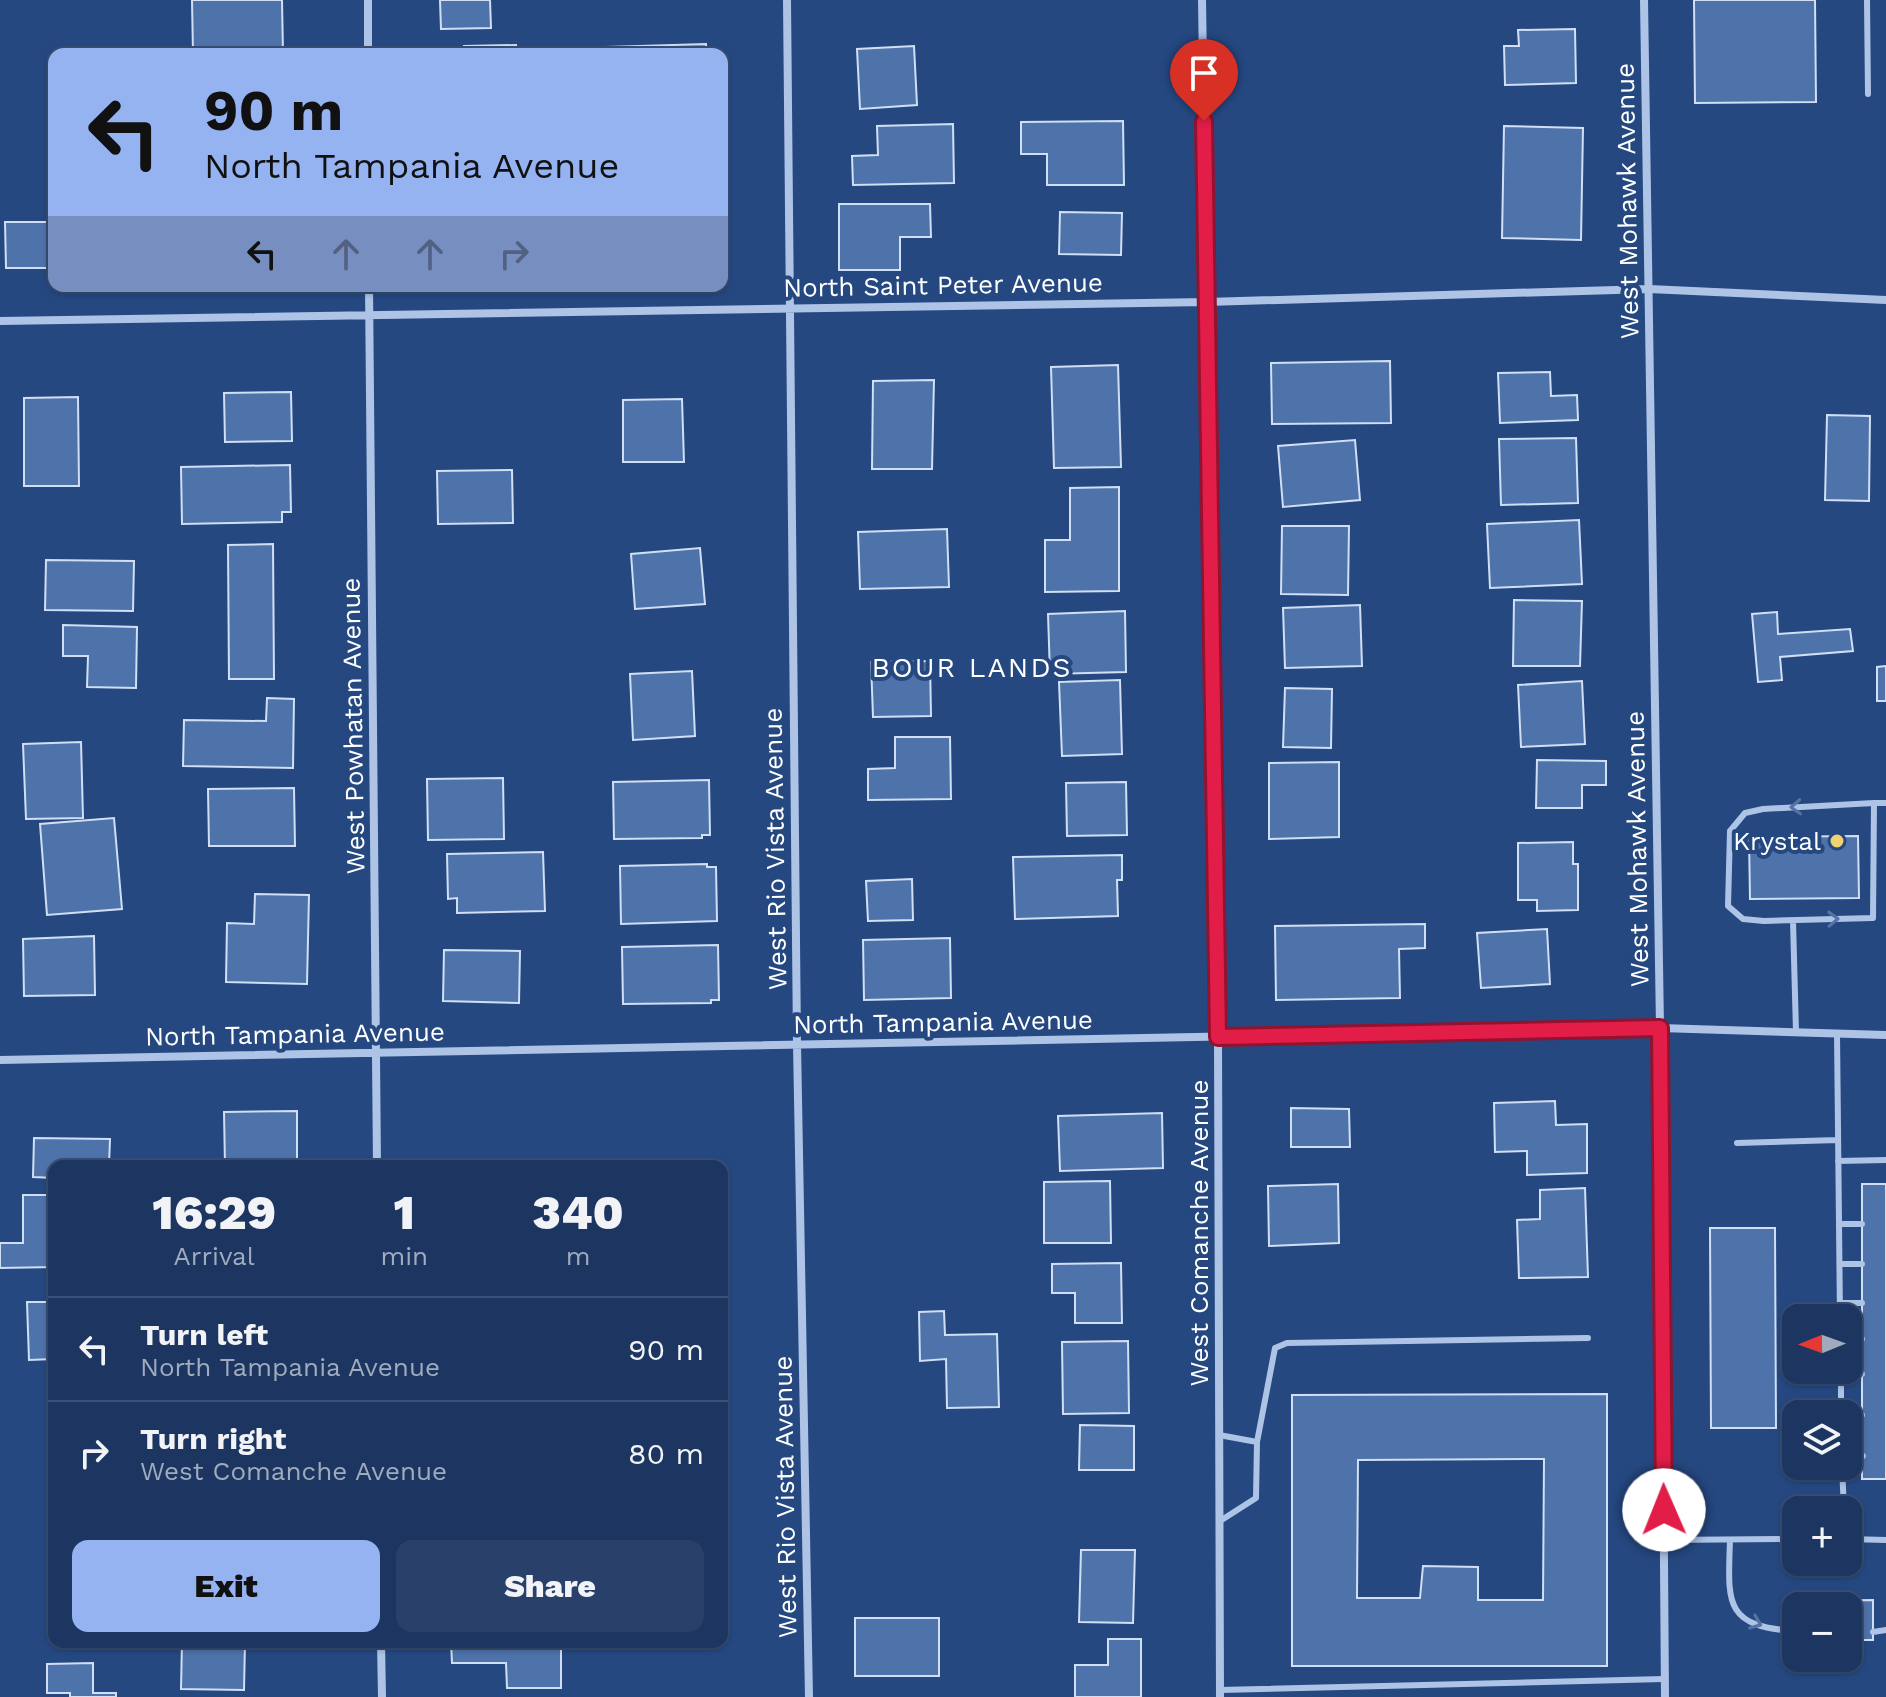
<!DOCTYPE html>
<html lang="en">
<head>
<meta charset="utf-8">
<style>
  body { margin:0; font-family:"Work Sans",sans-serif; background:#29416a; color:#f1f3f6; height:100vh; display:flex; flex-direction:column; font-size:30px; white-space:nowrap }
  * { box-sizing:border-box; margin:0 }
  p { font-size:26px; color:#a0abbd }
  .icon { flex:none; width:44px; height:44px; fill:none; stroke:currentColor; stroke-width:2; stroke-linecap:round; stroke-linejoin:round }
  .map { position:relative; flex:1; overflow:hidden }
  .side { position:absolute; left:48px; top:1160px; width:680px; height:488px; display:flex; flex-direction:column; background:#1c3661; border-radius:16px; box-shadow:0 2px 6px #0004,0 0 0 2px #3a5076 }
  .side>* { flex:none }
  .hud { position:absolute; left:48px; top:48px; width:680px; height:244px; border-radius:16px; box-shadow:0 2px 6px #0004,0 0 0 2px #3a5076; background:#95b2f1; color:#111; overflow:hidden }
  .needle { width:52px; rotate:269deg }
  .fabs { position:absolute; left:1782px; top:1304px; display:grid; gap:16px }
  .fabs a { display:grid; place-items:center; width:80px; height:80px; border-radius:16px; background:#1c3661; box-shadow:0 2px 6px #0004,0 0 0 2px #3a5076; font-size:40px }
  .pin { position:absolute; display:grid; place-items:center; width:68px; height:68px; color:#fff; margin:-82px -34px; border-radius:50% 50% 50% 0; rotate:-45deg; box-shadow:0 0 8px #0007 }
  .pin .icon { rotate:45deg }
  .me { position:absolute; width:88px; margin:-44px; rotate:359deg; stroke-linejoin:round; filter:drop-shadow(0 0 6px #0008) }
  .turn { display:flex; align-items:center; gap:28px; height:168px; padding:0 24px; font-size:36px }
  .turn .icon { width:104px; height:104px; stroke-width:2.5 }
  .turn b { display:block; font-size:56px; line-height:68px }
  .lanes { display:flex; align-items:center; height:76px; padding:0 24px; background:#0003; justify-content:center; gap:40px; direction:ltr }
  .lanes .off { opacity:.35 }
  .eta { display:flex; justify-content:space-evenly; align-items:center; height:136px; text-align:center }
  .eta b { font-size:48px; font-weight:800; line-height:56px }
  .primary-button { display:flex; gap:16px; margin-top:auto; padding:16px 24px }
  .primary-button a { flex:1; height:92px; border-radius:16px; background:#95b2f1; color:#111; font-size:32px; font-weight:800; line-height:92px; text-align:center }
  .primary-button a+a { background:#29416a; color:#f1f3f6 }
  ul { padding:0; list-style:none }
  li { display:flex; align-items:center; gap:24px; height:104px; padding:0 24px; border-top:2px solid #3a5076 }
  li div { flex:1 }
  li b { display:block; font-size:30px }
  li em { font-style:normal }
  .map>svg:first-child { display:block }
</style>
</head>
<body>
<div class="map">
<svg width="1886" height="1697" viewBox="0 0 1886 1697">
  <rect width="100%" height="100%" fill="#254881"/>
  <path fill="#4e72aa" stroke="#d0dff5" stroke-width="2" fill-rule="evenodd" d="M192,0H282L283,54H193Z
    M440,0H490L491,28L441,29Z
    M1694,0H1815L1816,102L1695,103Z
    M1575,29L1576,83L1505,85L1504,46H1519L1518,30Z
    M706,44V54H606V47Z
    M516,45V54H464V46Z
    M914,46L917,105L860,109L857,49Z
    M48,117H54V175H49Z
    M1123,121L1124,185H1047V154H1021V122Z
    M953,124L954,183L853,185L852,156L878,155L877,126Z
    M1504,126L1583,128L1581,240L1502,238Z
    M839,204H930L931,237H900V270H839Z
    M1060,212L1122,213L1121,255L1059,254Z
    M5,222H54V268H6Z
    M1390,361L1391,423L1272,424L1271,363Z
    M1118,365L1121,467L1054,468L1051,367Z
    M1550,372L1551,396L1577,395L1578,420L1500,423L1498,373Z
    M934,380L932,469H872L873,381Z
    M291,392L292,441L225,442L224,393Z
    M78,397L79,486H24V398Z
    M682,399L684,462H623V400Z
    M1827,415L1870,416L1869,501L1825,500Z
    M1576,438L1578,503L1501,505L1499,439Z
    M1355,440L1360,500L1283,507L1278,446Z
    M290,465L291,512H282V522L182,524L181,467Z
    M512,470L513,523L438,524L437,471Z
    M1119,487V591L1045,592V540H1070V488Z
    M1579,520L1582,584L1490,588L1487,524Z
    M1282,526H1349L1348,595L1281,594Z
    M947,529L949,587L860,589L858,532Z
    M273,544L274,679H229L228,545Z
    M700,548L705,604L635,609L631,554Z
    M46,560L134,561L133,611L45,610Z
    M1514,600L1582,601L1580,666H1513Z
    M1360,605L1362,666L1285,668L1283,608Z
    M1125,611L1126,672L1050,674L1048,614Z
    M1777,612L1778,634L1850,629L1853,651L1780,657L1782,680L1758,682L1752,614Z
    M63,625L137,627L136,688L87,687L88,656H63Z
    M930,661L931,716L873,717L871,662Z
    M1886,666V701H1877V667Z
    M692,671L695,736L633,740L630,674Z
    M1120,680L1122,754L1062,756L1059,682Z
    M1582,681L1585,744L1521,747L1518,685Z
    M1285,688L1332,689L1331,748L1283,747Z
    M267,698L294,699L293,768L183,766L184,720L266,721Z
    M895,737H950L951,799L868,800V769L895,768Z
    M81,742L83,818L26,819L23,744Z
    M1537,760L1606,761V785H1582V808H1536Z
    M1339,762V837L1269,839V763Z
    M503,778L504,839L428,840L427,779Z
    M709,780L710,835H702V838L614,839L613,782Z
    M1126,782L1127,835L1067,836L1066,783Z
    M294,788L295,846H209L208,789Z
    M114,818L122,909L47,915L40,824Z
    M1858,836L1859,898L1750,899L1749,837Z
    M1573,842V864H1578V910L1537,911V900H1518V843Z
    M543,852L545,911L457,913V898L448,899L447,854Z
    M1122,855V880H1117L1118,916L1015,919L1013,857Z
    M707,864V867H716L717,921L621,924L620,866Z
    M912,879L913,920L868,921L866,881Z
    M255,894L309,895L307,984L226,982L227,923L254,924Z
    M1425,924V948L1399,949L1400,998L1276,1000L1275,926Z
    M1547,929L1550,984L1481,988L1477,933Z
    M94,936L95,995L24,996L23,939Z
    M950,938L951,998L864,1000L863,940Z
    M718,945L719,1000H711V1003L623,1004L622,947Z
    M444,950L520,951L519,1003L443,1001Z
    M1555,1101L1556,1125L1587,1124V1173L1527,1175V1151L1495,1152L1494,1103Z
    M1291,1108L1349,1109L1350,1147H1291Z
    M297,1111V1166H225L224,1112Z
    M1162,1113L1163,1168L1060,1171L1058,1116Z
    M34,1138L110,1139L109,1166H54V1178L33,1177Z
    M1110,1181L1111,1243H1044V1182Z
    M1338,1184L1339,1243L1269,1246L1268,1186Z
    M1862,1184H1886V1479H1862Z
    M1585,1188L1588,1277L1519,1278L1517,1220L1540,1219V1190Z
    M23,1195H54V1267L0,1268V1243H23Z
    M1710,1228H1775L1776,1428H1711Z
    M1121,1263L1122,1323H1075V1293H1052V1264Z
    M27,1302H54V1359L29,1360Z
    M944,1311L945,1335L997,1334L999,1407L947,1408L946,1359L920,1361L919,1312Z
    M1128,1341L1129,1413L1063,1414L1062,1342Z
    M1607,1394V1666H1292V1395ZM1544,1459L1543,1600H1478V1567L1423,1566L1420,1598H1357L1358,1460Z
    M1080,1425L1134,1426V1470H1079Z
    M1081,1550H1135L1133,1623L1079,1622Z
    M1873,1600V1640H1848V1606H1805V1601Z
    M855,1618H939V1676H855Z
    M1108,1639H1141V1697H1075V1665H1108Z
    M182,1642H245L244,1690L181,1689Z
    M451,1642H561V1688H507L506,1663H452Z
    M93,1663V1693H116V1697H70V1693H47V1664Z"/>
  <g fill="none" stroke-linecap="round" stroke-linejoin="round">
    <path stroke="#adc4e7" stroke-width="6" d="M1867,0L1868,94
      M1874,803L1873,918L1764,921L1743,919L1728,906L1730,831L1745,813L1763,809L1874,803H1886
      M1793,921L1796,1032
      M1837,1033L1840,1318
      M1737,1143L1838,1140
      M1838,1161L1886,1160
      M1839,1224H1862
      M1840,1264H1862
      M1840,1303H1862
      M1848,1339H1862
      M1841,1370V1414
      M1841,1374H1862
      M1848,1415H1862
      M1219,1435L1257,1442
      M1848,1456H1863
      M1842,1466L1844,1510
      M1220,1521L1256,1498L1257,1442L1275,1348L1287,1343L1588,1338
      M1848,1539L1886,1540
      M1664,1540L1796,1539
      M1730,1540C1728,1602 1723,1627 1796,1631
      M1873,1632L1886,1630
      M1220,1690L1664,1679"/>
    <path stroke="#adc4e7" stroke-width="8" d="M368,0V54
      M787,0L797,1044L809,1697
      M1202,0L1218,1037L1220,1697
      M1644,0L1660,1028L1665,1697
      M369,286L377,1166
      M0,321L1207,302L1649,289L1886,300
      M0,1060L1660,1028L1886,1035
      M381,1642L382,1697"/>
  </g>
  <defs><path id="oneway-chevron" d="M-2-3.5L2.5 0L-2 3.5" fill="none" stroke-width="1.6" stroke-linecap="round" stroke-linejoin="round" transform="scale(2)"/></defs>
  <g stroke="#5573a5">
    <use href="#oneway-chevron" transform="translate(1796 807) rotate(177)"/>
    <use href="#oneway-chevron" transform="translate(1833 919) rotate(-2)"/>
    <use href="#oneway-chevron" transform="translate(1756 1623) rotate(22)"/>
  </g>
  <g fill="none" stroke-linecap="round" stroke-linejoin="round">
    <defs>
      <path id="route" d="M1204,121L1218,1037L1660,1028L1664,1510"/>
    </defs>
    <use href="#route" stroke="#92132f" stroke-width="20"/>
    <use href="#route" stroke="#e11d48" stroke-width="14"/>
  </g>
  <circle fill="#f0d271" stroke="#254881" stroke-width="3" cx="1837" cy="841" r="8"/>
  <g text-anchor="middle" stroke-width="8" stroke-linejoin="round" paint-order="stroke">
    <g font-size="26" fill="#fff" stroke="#254881">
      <text transform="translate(1627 201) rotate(-91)" y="9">West Mohawk Avenue</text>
      <text transform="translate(943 285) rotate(-1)" y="9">North Saint Peter Avenue</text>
      <text transform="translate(353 726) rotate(-91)" y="9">West Powhatan Avenue</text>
      <text transform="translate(775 849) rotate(-91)" y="9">West Rio Vista Avenue</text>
      <text transform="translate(1637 849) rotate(-91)" y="9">West Mohawk Avenue</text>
      <text transform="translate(943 1022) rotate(-1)" y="9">North Tampania Avenue</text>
      <text transform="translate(295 1034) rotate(-1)" y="9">North Tampania Avenue</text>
      <text transform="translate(1199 1233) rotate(-90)" y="9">West Comanche Avenue</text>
      <text transform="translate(785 1497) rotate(-91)" y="9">West Rio Vista Avenue</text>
    </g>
    <g font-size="26" fill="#fff" stroke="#254881" text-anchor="end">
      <text x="1821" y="850">Krystal</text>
    </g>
    <g font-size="28" letter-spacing="2" fill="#fff" stroke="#254881">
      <text x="972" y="677">BOUR LANDS</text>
    </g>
  </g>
</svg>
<div class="fabs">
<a><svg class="needle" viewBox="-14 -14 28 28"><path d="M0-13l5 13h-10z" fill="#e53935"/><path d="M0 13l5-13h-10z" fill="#a0abbd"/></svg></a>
<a><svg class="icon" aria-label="layers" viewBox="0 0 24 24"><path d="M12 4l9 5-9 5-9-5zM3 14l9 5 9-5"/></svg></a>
<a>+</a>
<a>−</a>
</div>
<div class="pin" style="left:1204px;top:121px;background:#d93025"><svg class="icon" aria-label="arrive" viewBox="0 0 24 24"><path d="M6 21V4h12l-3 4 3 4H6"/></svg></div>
<svg class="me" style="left:1664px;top:1510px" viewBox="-20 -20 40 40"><circle r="19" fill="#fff"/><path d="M0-13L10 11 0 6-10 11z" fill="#e11d48"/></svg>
<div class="hud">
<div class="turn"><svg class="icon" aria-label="left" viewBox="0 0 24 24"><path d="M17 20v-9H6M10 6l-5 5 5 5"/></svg><div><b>90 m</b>North Tampania Avenue</div></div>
<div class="lanes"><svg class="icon" aria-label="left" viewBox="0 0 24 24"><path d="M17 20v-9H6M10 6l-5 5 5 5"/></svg><svg class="icon off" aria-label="ahead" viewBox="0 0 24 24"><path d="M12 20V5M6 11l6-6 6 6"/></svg><svg class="icon off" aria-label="ahead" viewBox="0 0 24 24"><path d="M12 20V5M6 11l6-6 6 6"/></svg><svg class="icon off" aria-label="right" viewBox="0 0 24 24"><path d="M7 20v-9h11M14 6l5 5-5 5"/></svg></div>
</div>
<section class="side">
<div class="eta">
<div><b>16:29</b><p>Arrival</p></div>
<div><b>1</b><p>min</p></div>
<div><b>340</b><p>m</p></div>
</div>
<ul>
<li><svg class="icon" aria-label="left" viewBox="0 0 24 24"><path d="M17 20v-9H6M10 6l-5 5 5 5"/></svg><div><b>Turn left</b><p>North Tampania Avenue</p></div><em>90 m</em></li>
<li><svg class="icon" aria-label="right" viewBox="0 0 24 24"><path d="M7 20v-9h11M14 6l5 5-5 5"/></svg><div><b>Turn right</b><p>West Comanche Avenue</p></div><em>80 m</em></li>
</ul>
<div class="primary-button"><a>Exit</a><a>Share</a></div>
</section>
</div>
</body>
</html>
